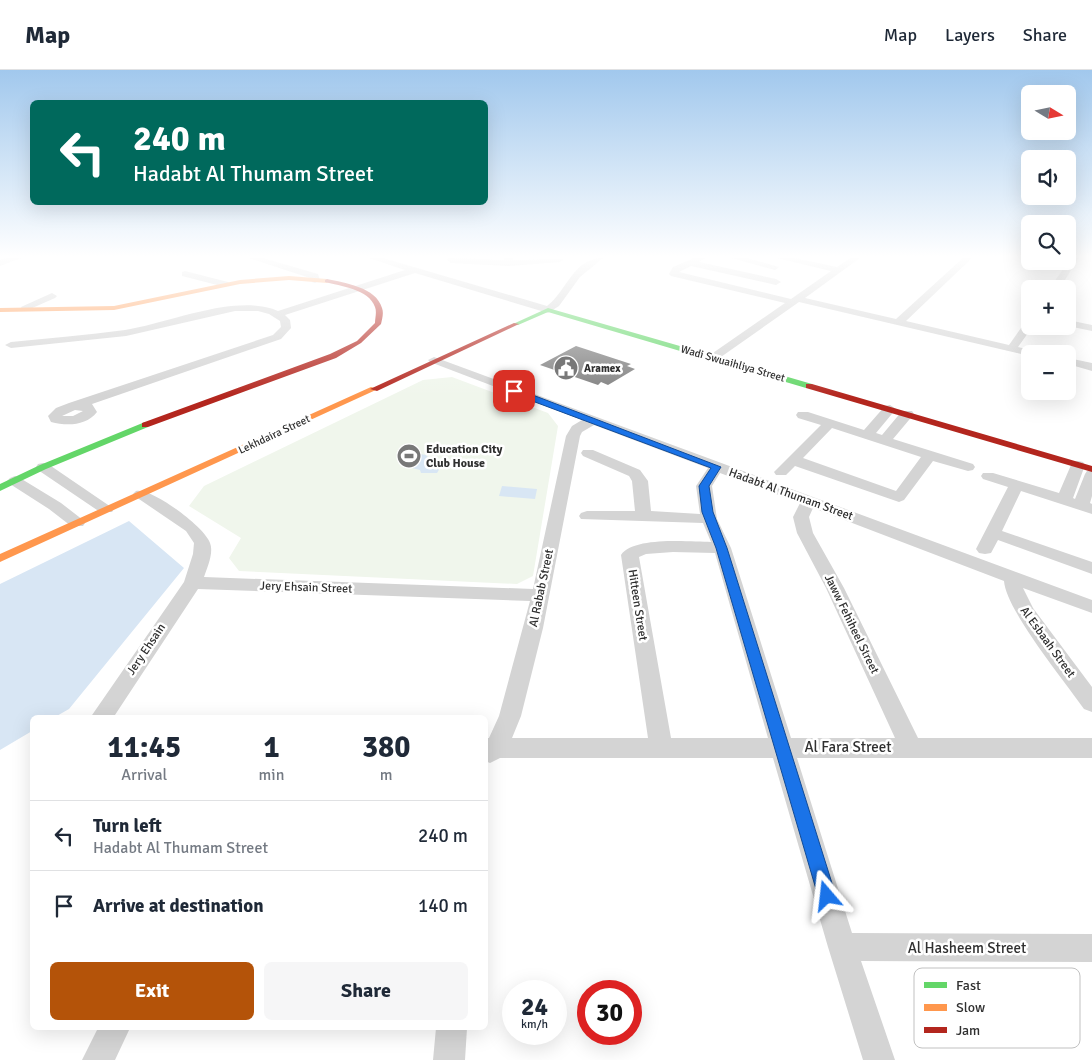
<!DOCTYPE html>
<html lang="en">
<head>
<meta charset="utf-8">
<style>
  body { margin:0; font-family:Signika,sans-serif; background:#f6f6f7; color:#1f2937; height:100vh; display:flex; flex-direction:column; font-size:19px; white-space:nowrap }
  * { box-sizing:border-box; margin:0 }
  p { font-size:16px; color:#747a83 }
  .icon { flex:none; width:28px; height:28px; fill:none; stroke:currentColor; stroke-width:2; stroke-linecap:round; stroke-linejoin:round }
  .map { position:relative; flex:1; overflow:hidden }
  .panel { position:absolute; left:30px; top:645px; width:458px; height:315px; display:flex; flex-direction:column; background:#fff; border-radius:8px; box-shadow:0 5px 20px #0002 }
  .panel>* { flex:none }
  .hud { position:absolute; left:30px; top:30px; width:458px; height:105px; border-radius:8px; box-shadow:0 5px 20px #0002; background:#00695c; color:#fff; overflow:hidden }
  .needle { width:32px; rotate:100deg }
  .fabs { position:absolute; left:1021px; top:15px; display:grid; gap:10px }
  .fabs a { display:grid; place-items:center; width:55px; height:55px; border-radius:8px; background:#fff; box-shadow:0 5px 20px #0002; font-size:25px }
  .speed { position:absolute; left:502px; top:910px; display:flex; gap:10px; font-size:25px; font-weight:700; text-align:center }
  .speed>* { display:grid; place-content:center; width:65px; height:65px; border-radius:50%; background:#fff; box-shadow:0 5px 20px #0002; line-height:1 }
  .speed small { font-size:12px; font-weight:400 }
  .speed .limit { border:8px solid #d22; background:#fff; color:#111 }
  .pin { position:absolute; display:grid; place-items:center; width:42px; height:42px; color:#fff; margin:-21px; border-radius:10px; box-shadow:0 2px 8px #0006 }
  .me { position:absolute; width:55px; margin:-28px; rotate:343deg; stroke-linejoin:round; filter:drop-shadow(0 0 4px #0008) }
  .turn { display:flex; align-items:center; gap:18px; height:105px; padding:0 20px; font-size:22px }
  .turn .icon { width:65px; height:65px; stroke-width:2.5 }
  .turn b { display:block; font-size:35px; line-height:42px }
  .eta { display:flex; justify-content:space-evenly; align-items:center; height:85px; text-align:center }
  .eta b { font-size:30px; font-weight:700; line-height:35px }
  .cta { display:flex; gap:10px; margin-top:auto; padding:10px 20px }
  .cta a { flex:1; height:58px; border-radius:8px; background:#b45309; color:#fff; font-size:20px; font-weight:700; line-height:58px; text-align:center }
  .cta a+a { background:#f6f6f7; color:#1f2937 }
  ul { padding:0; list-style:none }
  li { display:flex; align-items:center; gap:15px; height:70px; padding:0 20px; border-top:1px solid #e0e1e3 }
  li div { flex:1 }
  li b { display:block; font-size:19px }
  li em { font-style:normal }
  header { display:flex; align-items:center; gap:30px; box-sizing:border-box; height:70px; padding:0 25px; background:#fff; border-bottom:1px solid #e0e1e3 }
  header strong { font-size:24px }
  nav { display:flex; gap:28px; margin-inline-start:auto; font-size:18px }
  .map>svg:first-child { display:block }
</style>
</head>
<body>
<header>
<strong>Map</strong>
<nav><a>Map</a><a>Layers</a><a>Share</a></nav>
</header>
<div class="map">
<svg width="1092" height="990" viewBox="0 0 1092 990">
  <rect width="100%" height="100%" fill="#fff"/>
  <path fill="#f0f6ec" d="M452,307L548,343L558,356L533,506L517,514L239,501L229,488L241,468L189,436L204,416L423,310Z"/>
  <path fill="#d8e6f4" d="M420,384L426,385L431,391L439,392L438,395L440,398L437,403H421L420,400L404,396L403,393L408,386Z
    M502,416L537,419L535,429L499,426Z
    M129,451L184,498L69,639L55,647L32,648V661L0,680V514Z"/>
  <path fill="#7f7f7f" d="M576,276L631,294L627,296L635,299L608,315L601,312L598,315L540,295Z"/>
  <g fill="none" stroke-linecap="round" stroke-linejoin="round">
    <path fill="#d4d4d4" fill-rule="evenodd" d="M7,188H21L0,196V190Z
      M249,188H263L318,204L320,210L315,213L312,212L310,208Z
      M369,188H383L547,236C567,221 573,188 603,188L580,207L559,236L548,243L415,203L285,245L290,250L291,258L281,269L92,334L97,342C86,356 67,356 51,352L48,346L56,338L69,333L273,265L281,257L280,251L269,244L258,241H235L126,266L11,278L5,275L11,272C49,268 87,265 125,260C170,253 235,223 278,241L405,200ZM75,340L83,341L73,346H62Z
      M448,188L504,190V188H512L513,190L564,189L560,192L509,196L451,193L447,190Z
      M694,188H705L699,192L776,209L781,212L776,215L691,196L679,202L791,229L831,201L777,188H794L837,197L850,188H860L805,228L896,249L963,188H972L906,251L1009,275L1026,251L1030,250V256H1033L1018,277L1039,282L1041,284H1030V286L799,232L718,289H710L708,287L710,285L785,233L671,206L669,204L673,197Z
      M731,188H747L779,197L775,200Z
      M1071,188H1079L1059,219H1049Z
      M185,201L228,212L230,214L225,217L182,206V202Z
      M52,223L57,226L55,228L30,239H22L21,237Z
      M1068,250L1092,255V261L1068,256Z
      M434,287L1092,530V543L1023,518L1033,538L1092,617V642L1084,639C1065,612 1006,540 1004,511L813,438L809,447L813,463L844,518L918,668H1092V688H797L852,863L1092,864V892L861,891L895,990H863L828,877L773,688H500L490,693L485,691V668H489L499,646L530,531L198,519L113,648H90L184,512L193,484L194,473L186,461L136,427L133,424L136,421C151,417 205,457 210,473C214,483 207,498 204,507L533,519L566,366L572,356L582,350L430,292L428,290ZM594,355L708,398L696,416L700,444L651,441L648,411L640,400L593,380H583L581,383L583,386L629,406L632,411L635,441H587L581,443L579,446L581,449L703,453L711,472C691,472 634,466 621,485L648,668H512L521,646L543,558L580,366L582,362ZM720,403L800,433L793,447L797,463L826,518L895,668H791L731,478L717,449L712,416ZM673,482L715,483L768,668H671L639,487L646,484Z
      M1068,288L1092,293V301L1068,294Z
      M890,335L896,339L876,363L882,365L902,341H912L914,344L893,369L973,394L975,397L973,400L968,401L933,391L904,430L899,432L795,396L786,405H776L774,402L821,355L798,348L796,345L798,342H808L864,360L885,336ZM832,358L921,387L896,421L803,388Z
      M1078,391L1083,392L1085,395L1073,428L1075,429L1085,404L1087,401L1092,400V426L1090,433L1092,434V444L1021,421L1002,461L1092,492V504L998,470L991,483L985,484L979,483L976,479L1008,417L983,409L981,406L983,403H993L1059,423L1071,395L1073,392Z
      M43,393L48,394L114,439L112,442H100L38,400L36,397L38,394Z
      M15,406L20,408L61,433L83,450L85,453L83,456H71L49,439L10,414L7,411L10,408Z
      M98,958H130L115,990H82Z
      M436,958H467L465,990H433Z"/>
    <path fill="#63d668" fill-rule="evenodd" d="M548,238L812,314L813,316L806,318L548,242L518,255L513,254Z
      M145,352L148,353V357L46,399L0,421V414L40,395Z"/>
    <path fill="#ff974d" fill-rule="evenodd" d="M289,206L327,209L330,211L327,213L289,210L240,214L114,240L0,242V238L114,236L240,210Z
      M371,317L378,319L0,492V484Z"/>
    <path fill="#b3261e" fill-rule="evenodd" d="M327,209C345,213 376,217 382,238C384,243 382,249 381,254L361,273L336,288L148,357H142V353L330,284L357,271L375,253C375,248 377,242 375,237C369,219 340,216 325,212V210Z
      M514,253L519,254L377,321L370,319Z
      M806,314H812L1092,396V402L806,318Z"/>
  </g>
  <linearGradient id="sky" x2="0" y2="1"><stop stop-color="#a1c8ed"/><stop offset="0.57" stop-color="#fff"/><stop offset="1" stop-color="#fff" stop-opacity="0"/></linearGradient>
  <rect width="1092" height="327" fill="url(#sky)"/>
  <path fill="#1a73e8" stroke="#114b97" d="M511,319H517L721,397L709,416L713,442L727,478L836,826L833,833L827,835L821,833L818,826L716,478L702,442L699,416L711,398L511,323Z"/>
  <defs>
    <symbol id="civic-disc" viewBox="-11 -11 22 22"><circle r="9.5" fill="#787878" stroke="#fff"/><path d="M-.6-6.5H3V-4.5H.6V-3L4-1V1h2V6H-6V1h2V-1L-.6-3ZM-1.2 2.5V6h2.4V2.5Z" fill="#fff"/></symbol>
    <symbol id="stadium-disc" viewBox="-11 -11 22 22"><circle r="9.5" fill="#787878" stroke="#fff"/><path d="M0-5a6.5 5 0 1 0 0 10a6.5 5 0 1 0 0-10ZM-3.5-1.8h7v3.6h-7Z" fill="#fff"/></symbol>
  </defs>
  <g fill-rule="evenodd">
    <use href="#civic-disc" x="552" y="284" width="28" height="28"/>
    <use href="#stadium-disc" x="395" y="372" width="28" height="28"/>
  </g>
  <g text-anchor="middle" stroke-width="5" stroke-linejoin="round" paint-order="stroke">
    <g font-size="11" fill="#303030" stroke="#fff">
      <text transform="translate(733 293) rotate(16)" y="4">Wadi Swuaihliya Street</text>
      <text transform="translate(274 364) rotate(-25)" y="4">Lekhdaira Street</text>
    </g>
    <g font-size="11" font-weight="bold" fill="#303030" stroke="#fff" text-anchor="start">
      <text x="584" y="302">Aramex</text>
    </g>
    <g font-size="12" font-weight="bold" fill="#303030" stroke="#fff" text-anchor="start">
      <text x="426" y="383">Education City<tspan x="426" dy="14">Club House</tspan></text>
    </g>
    <g font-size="12" fill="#303030" stroke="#fff">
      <text transform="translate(791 424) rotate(20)" y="4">Hadabt Al Thumam Street</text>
      <text transform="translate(306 517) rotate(2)" y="4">Jery Ehsain Street</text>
      <text transform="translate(541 518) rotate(-78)" y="4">Al Rabab Street</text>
      <text transform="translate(638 535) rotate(81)" y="4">Hitteen Street</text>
      <text transform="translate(852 554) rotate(64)" y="4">Jaww Fehiheel Street</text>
      <text transform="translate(1048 572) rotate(54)" y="4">Al Esbaah Street</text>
      <text transform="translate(146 579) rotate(-56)" y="4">Jery Ehsain</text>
    </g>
    <g font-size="15" fill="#303030" stroke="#fff">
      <text x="848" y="682">Al Fara Street</text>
      <text x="967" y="883">Al Hasheem Street</text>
    </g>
  </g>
  <rect x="914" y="898" width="166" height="80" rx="8" fill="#fff" stroke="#c1c1c1" stroke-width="1"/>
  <rect x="924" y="912" width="23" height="6" fill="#63d668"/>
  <rect x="924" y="934" width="23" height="7" fill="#ff974d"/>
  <rect x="924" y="957" width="23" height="6" fill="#b3261e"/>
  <g font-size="14" fill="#303030">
    <text x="956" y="920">Fast</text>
    <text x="956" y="942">Slow</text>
    <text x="956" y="965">Jam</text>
  </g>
</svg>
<div class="fabs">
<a><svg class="needle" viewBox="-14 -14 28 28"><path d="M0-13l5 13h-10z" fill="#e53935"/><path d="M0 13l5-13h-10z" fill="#747a83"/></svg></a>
<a><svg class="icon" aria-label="sound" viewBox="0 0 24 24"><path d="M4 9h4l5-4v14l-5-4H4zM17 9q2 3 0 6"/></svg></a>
<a><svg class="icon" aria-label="search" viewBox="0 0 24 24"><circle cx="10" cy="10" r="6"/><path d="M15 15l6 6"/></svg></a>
<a>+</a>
<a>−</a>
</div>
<div class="speed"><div>24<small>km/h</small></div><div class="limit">30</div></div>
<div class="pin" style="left:514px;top:321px;background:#d93025"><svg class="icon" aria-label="arrive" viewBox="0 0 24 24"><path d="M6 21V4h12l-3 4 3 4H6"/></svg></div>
<svg class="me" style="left:827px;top:826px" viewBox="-20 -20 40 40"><path d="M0-17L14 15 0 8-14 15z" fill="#1a73e8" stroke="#fff" stroke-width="4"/></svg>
<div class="hud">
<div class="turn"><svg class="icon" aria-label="left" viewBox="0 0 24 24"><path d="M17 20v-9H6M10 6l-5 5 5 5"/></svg><div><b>240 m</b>Hadabt Al Thumam Street</div></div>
</div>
<section class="panel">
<div class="eta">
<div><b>11:45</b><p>Arrival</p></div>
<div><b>1</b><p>min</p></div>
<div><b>380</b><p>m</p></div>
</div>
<ul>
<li><svg class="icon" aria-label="left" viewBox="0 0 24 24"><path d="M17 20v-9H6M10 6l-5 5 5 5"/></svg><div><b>Turn left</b><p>Hadabt Al Thumam Street</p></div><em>240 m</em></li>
<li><svg class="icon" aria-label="arrive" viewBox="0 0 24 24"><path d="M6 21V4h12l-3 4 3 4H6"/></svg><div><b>Arrive at destination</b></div><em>140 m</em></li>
</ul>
<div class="cta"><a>Exit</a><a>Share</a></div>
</section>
</div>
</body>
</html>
